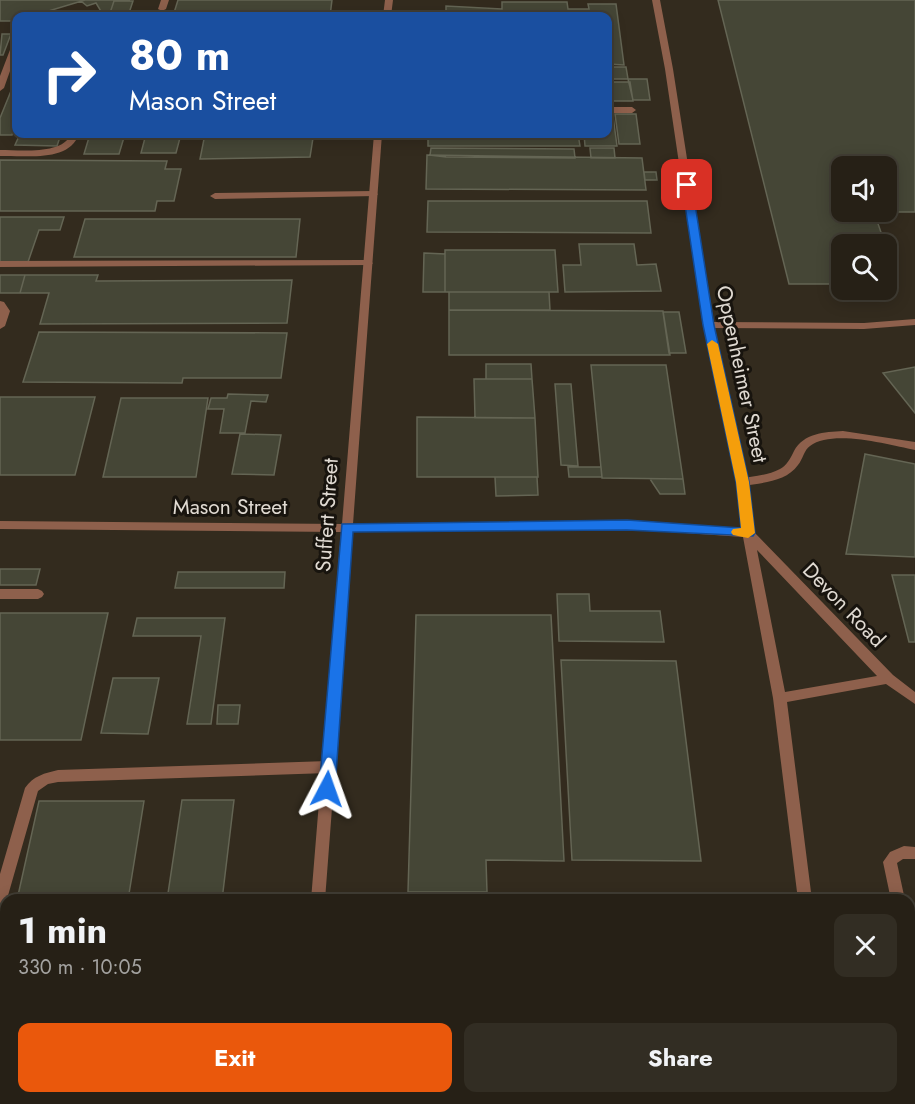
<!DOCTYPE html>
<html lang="en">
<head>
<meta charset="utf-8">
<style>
  body { margin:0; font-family:Jost,sans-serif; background:#322d23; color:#f1f3f6; height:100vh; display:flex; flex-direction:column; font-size:22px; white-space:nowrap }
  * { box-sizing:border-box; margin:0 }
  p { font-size:20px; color:#a4a3a1 }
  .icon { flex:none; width:33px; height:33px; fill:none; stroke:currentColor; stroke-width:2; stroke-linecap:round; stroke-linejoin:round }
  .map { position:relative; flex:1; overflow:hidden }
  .panel { position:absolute; left:0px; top:894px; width:915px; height:210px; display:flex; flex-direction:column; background:#262016; border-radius:18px 18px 0 0; box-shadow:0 3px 15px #0003,0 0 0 2px #423e35 }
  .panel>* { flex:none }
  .hud { position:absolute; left:12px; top:12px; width:600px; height:126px; border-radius:12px; box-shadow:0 3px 15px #0003,0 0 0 2px #423e35; background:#1a4fa0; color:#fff; overflow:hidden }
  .controls { position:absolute; left:831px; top:156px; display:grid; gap:12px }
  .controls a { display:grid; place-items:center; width:66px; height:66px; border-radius:12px; background:#262016; box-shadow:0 3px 15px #0003,0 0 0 2px #423e35; font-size:30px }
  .pin { position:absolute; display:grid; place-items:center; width:51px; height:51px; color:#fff; margin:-26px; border-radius:12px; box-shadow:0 3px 9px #0006 }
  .me { position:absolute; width:66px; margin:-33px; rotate:4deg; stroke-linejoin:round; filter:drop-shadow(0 0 4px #0008) }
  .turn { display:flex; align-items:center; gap:21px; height:126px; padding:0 18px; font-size:27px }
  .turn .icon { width:78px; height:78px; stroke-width:2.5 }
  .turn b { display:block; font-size:42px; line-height:51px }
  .round { display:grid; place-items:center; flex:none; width:63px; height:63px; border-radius:12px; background:#322d23 }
  .overview { display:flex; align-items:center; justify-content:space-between; height:102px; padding:0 18px }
  h1 { font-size:36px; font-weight:700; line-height:45px }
  .button { display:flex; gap:12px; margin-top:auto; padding:12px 18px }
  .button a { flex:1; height:69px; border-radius:12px; background:#ea580c; color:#fff; font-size:24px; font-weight:700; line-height:69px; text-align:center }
  .button a+a { background:#322d23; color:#f1f3f6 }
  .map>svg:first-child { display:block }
</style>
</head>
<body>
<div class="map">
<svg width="915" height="1104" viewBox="0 0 915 1104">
  <rect width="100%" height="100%" fill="#332b1e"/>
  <path fill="#454636" stroke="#646554" stroke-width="1.5" fill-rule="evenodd" d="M0,0H85L32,16H16V21H0Z
    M85,0H130L114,1L110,13H102L96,3L87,6L81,1Z
    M178,0H332L330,16H173Z
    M718,0H915V212H874L885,244H842V284H789ZM842,166H886V212H842Z
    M114,1H133L128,16H106H109Z
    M502,2H567L568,9H589L588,4H616L624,65L608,64V16H446V6L502,9Z
    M50,13H105L104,16H49Z
    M2,34H11L3,55H0Z
    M608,67H626L628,79H608Z
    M628,79H647L650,100H633Z
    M608,82H630L633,101H608Z
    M11,91H16V123L12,135H0V118Z
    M615,114H636L640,144H619Z
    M608,116H613L617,146H585L584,134H608Z
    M20,134H61L57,146L15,145Z
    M90,134H125L119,154H84Z
    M146,134H181L176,153H141Z
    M205,134H244L243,138H313L310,157L200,159Z
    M428,134H578L580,146H428Z
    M431,148L574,149L575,158L446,157L430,155Z
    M590,148H614L615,158H591Z
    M427,155L642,158L646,190L426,189Z
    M0,160L167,161L165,169H181L174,201H157L155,211H0Z
    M644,172H656L657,180H645Z
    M428,201H647L651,233L427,232Z
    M0,217H64L60,230H39L28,262H0Z
    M85,219H300L296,257H74Z
    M579,244H634L637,265L656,264L661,291L565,292L563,265H581Z
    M445,250H555L558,292H445Z
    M886,250L898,284H886Z
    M424,253L445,254V292H423Z
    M0,275H25L20,293H0Z
    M25,275H98L96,281L292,280L287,323L40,324L49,293H20Z
    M449,292H549L550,310H449Z
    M449,310L663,311L670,355H449Z
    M663,312H679L686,353H669Z
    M39,332L287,333L281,378H183L182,383L23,382Z
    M486,364H531L532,379H486Z
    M591,365H666L683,479L602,478Z
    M915,367V413L883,373Z
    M474,379H532L535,418H475Z
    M555,384H571L578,466L561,465Z
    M228,394L268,395L266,402L251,401L245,433H220L224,409H208L211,398H227Z
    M0,397H95L75,475H0Z
    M121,398H208L196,477H103Z
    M417,417L535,418L538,477H417Z
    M240,434L281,435L274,475L232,474Z
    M865,454L915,464V557L846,554Z
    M568,467H601L602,477H569Z
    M495,477H537L538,495L496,496Z
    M650,479H683L685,494H660Z
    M0,569H40L36,585H0Z
    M178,572H285L284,588H175Z
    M892,575H915V642H909Z
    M557,594H589L590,611H660L664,642L559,641Z
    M0,613H108L81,740H0Z
    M416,615H551L564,861L486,860L487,892H408Z
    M137,618H225L211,724H187L201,636H133Z
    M561,660L676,661L701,861L572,860Z
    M113,678H159L148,734L101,733Z
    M218,705H240L238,724H217Z
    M182,800H234L222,900H167Z
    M39,801H144L128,900H17Z
    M6,950V1070H0V978Z
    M0,1070H6V1098H95L0,1099Z
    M558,1098H731L732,1104H558Z"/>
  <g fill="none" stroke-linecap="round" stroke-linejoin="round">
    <path fill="#8e604c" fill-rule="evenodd" d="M161,0H169L166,9L162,11L158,9Z
      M13,42H16V54L4,88L0,91V76Z
      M608,107H632L636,110L632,113H608Z
      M71,134H79C69,163 25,155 0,156V150C20,150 63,155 71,134Z
      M373,191L378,194L376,196L215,199L210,196L215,193Z
      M368,260L373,263L371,265L0,267V261Z
      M0,301L4,302L10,311L5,326L0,329Z
      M915,319V325L864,329L708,328L703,325L708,322L864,323Z
      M843,431L915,442V450C889,445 833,429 810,446C804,450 803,459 798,465C786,482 761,483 743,486L737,482L739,479C752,476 767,476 780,469C787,465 790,459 794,451C804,433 824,432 843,431Z
      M0,589H38L42,591L44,594L42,597L38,599H0Z
      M328,761L333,763L335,767L333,771L328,773L58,782L48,784L38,791L7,899L5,904L0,905V874L25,788C33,776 45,773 58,770Z
      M904,846L915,847V859H903L897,863L905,900H891L883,862L890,852Z
      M435,1098H451V1104H435Z
      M511,1098H527V1104H511Z"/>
    <path fill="#8e604c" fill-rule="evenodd" d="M385,0H393L391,16H383Z
      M652,0H660L673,69L713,325L749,482L754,532L893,675L915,692V704L886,684L787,702L812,900H798L773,698L743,537L627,529L353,532L325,900H311L341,532L0,529V521L342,524L374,134H382L353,524L627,521L742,528L737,482L703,325L665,69ZM757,550L877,676L785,692Z
      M296,1098H312L311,1104H295Z
      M831,1098H847L848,1104H832Z"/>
  </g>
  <path fill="#1a73e8" stroke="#114b97" stroke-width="1.5" d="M687,182L692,185L714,325L749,482L755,533L753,536L627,530L353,532L335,789L327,796L321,794L319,789L342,524L627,520L741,528L736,482L703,325L682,185Z"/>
  <path fill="#f59e0b" d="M712,340L718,344L749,482L755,533L748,538L733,535L731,532L733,529L741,528L736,482L707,344Z"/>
  <g text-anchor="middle" stroke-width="6" stroke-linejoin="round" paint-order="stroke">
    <g font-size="21" fill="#e0dad2" stroke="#18140e">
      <text transform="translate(742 374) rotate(78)" y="7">Oppenheimer Street</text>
      <text x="230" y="514">Mason Street</text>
      <text transform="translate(327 515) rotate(-86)" y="7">Suffert Street</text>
      <text transform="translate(844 605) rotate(46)" y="7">Devon Road</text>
    </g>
  </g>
</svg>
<div class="controls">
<a><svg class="icon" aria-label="sound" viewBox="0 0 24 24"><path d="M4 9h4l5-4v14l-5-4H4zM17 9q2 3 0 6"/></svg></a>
<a><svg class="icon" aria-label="search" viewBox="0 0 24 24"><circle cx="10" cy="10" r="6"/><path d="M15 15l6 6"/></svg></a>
</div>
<div class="pin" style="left:687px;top:185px;background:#d93025"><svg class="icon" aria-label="arrive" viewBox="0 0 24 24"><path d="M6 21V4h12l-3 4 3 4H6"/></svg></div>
<svg class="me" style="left:327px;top:789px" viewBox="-20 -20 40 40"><path d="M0-17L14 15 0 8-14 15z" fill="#1a73e8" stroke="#fff" stroke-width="4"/></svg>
<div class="hud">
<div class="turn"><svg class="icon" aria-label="right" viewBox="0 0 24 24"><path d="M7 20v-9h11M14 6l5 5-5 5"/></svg><div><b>80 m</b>Mason Street</div></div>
</div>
<section class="panel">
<div class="overview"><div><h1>1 min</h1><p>330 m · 10:05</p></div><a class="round"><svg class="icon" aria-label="close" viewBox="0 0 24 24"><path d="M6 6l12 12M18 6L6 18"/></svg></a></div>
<div class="button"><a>Exit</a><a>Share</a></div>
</section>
</div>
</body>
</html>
